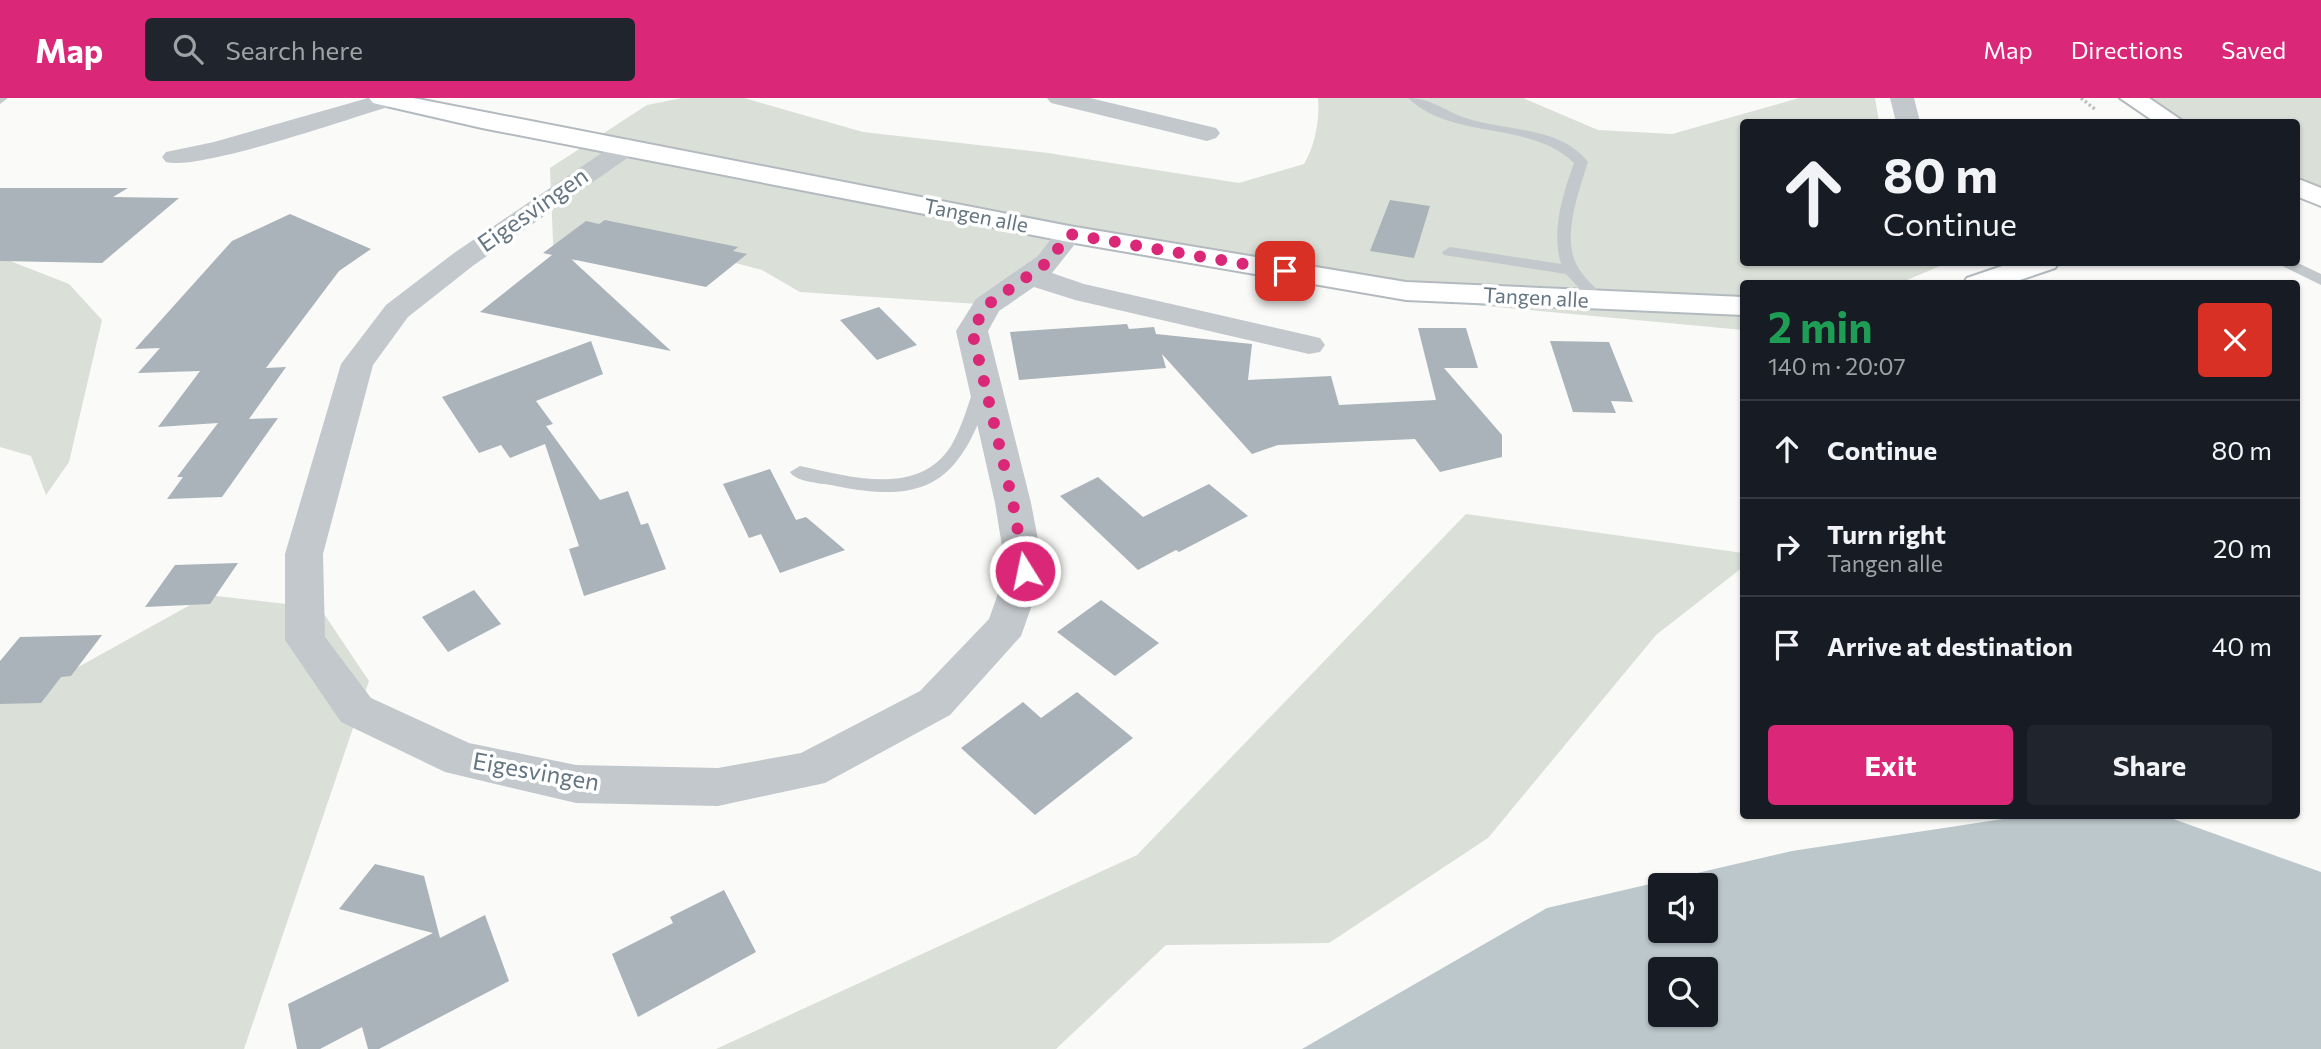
<!DOCTYPE html>
<html lang="en">
<head>
<meta charset="utf-8">
<style>
  body { margin:0; font-family:Commissioner,sans-serif; background:#20242c; color:#f1f3f6; height:100vh; display:flex; flex-direction:column; font-size:26px; white-space:nowrap }
  * { box-sizing:border-box; margin:0 }
  p { font-size:23px; color:#9ea1a6 }
  .icon { flex:none; width:38px; height:38px; fill:none; stroke:currentColor; stroke-width:2; stroke-linecap:round; stroke-linejoin:round }
  .map { position:relative; flex:1; overflow:hidden }
  .drawer { position:absolute; left:1740px; top:182px; width:560px; height:539px; display:flex; flex-direction:column; background:#171b24; border-radius:7px; box-shadow:0 2px 5px #0004 }
  .drawer>* { flex:none }
  .hud { position:absolute; left:1740px; top:21px; width:560px; height:147px; border-radius:7px; box-shadow:0 2px 5px #0004; background:#171b24; color:#f1f3f6; overflow:hidden }
  .buttons { position:absolute; left:1648px; top:775px; display:grid; gap:14px }
  .buttons a { display:grid; place-items:center; width:70px; height:70px; border-radius:7px; background:#171b24; box-shadow:0 2px 5px #0004; font-size:35px }
  .pin { position:absolute; display:grid; place-items:center; width:60px; height:60px; color:#fff; margin:-30px; border-radius:14px; box-shadow:0 4px 10px #0006 }
  .me { position:absolute; width:77px; margin:-38px; rotate:350deg; stroke-linejoin:round; filter:drop-shadow(0 0 5px #0008) }
  .turn { display:flex; align-items:center; gap:24px; height:147px; padding:0 28px; font-size:32px }
  .turn .icon { width:91px; height:91px; stroke-width:2.5 }
  .turn b { display:block; font-size:49px; line-height:60px }
  .round { display:grid; place-items:center; flex:none; width:74px; height:74px; border-radius:7px; background:#20242c }
  .head { display:flex; align-items:center; justify-content:space-between; height:119px; padding:0 28px }
  h1 { font-size:42px; font-weight:700; line-height:52px; color:#1e9e55 }
  .cta { display:flex; gap:14px; margin-top:auto; padding:14px 28px }
  .cta a { flex:1; height:80px; border-radius:7px; background:#db2777; color:#fff; font-size:28px; font-weight:700; line-height:80px; text-align:center }
  .cta a+a { background:#20242c; color:#f1f3f6 }
  ul { padding:0; list-style:none }
  li { display:flex; align-items:center; gap:21px; height:98px; padding:0 28px; border-top:2px solid #363941 }
  li div { flex:1 }
  li b { display:block; font-size:26px }
  li em { font-style:normal }
  header { display:flex; align-items:center; gap:42px; box-sizing:border-box; height:98px; padding:0 35px; background:#db2777; color:#fff }
  header strong { font-size:33px }
  nav { display:flex; gap:38px; margin-inline-start:auto; font-size:24px }
  .search { width:490px; height:63px; background:#20242c; display:flex; align-items:center; gap:18px; box-sizing:border-box; padding:0 24px; border-radius:7px; color:#9ea1a6; font-size:26px }
  .map>svg:first-child { display:block }
</style>
</head>
<body>
<header>
<strong>Map</strong>
<div class="search"><svg class="icon" aria-label="search" viewBox="0 0 24 24"><circle cx="10" cy="10" r="6"/><path d="M15 15l6 6"/></svg>Search here</div>
<nav><a>Map</a><a>Directions</a><a>Saved</a></nav>
</header>
<div class="map">
<svg width="2321" height="951" viewBox="0 0 2321 951">
  <rect width="100%" height="100%" fill="#fafaf8"/>
  <path fill="#dadfd7" d="M682,0H744L863,34L1048,55L1239,85L1304,66C1315,47 1320,22 1318,0H1523L1598,32L1672,36L1799,0H1875L1879,24H1743V164H1939L1940,168L1900,185L1743,186V232L1370,197L1078,143L1007,208L800,194L762,172L656,144L554,167L550,70L647,7Z
    M2129,0H2321V94L2296,82V24H2173Z
    M0,159L69,186L102,222L69,364L46,397L31,358L0,349Z
    M1466,416L1743,455V469L1656,537L1488,740L1329,845L1166,847L1056,951H716L1137,757Z
    M208,497L320,510L369,583L244,951H0V584L35,593Z"/>
  <path fill="#bbc7cb" fill-rule="evenodd" d="M2023,718H2165L2321,774V951H1302L1547,810L1792,753ZM1661,788H1706V833H1661ZM1661,872H1706V917H1661Z"/>
  <path fill="#aab3b9" d="M0,90H128L113,99L179,100L102,165L0,163Z
    M1390,102L1430,108L1414,160L1370,153Z
    M290,116L371,151L339,173L266,270L286,269L249,321L278,320L222,399L167,401L183,379H177L218,325L158,329L200,273L138,275L160,250L135,251L232,143Z
    M605,122L738,149L733,153L747,156L706,189L571,161L671,253L480,214L552,157L543,155L586,123L599,126Z
    M879,209L917,247L877,262L840,222Z
    M1127,226L1129,231L1154,229L1156,236L1252,246L1248,282L1331,278L1339,307L1436,302L1418,230H1466L1478,270H1444L1502,337V359L1440,374L1415,341L1278,347L1252,356L1162,256L1166,270L1019,282L1010,234Z
    M591,243L603,276L536,303L553,326L546,328L600,402L628,393L641,427L648,425L666,471L584,498L569,451L579,448L545,346L510,360L501,347L479,355L442,299Z
    M1550,243L1609,244L1633,304L1611,303L1616,315L1573,314Z
    M770,371L796,422L806,419L845,452L780,475L761,436L749,440L723,386Z
    M1098,379L1143,419L1209,386L1248,418L1179,454L1176,452L1138,472L1060,398Z
    M238,465L210,506L145,509L175,467Z
    M474,492L501,526L448,554L422,519Z
    M1101,502L1159,545L1115,578L1057,534Z
    M102,537L71,578L61,579L41,605L0,606V563L20,539Z
    M1077,594L1133,640L1035,717L961,650L1023,604L1041,620Z
    M375,766L424,778L440,840L485,817L509,883L379,951H368L362,929L320,951H297L288,906L433,835L339,811Z
    M724,792L756,854L638,919L612,856L673,825L670,819Z"/>
  <g fill="none" stroke-linecap="round" stroke-linejoin="round">
    <defs>
      <path id="secondary" d="M369,0H413L1069,128L1406,184L1743,199V217L1406,202L1069,144L482,30L373,5Z
        M2014,164H2059L2055,170L2008,186H1963L1967,180Z"/>
      <path id="primary" d="M2120,0H2149L2184,24H2155Z
        M2296,80L2321,90V108L2296,98Z"/>
    </defs>
    <use href="#secondary" stroke="#b3babf" stroke-width="4"/>
    <use href="#primary" stroke="#b5babe" stroke-width="4"/>
    <path stroke="#bbbfc2" stroke-width="3.5" stroke-dasharray="2.5 2.5" stroke-linecap="butt" d="M2081,0L2096,12"/>
    <path fill="#c3c8cc" fill-rule="evenodd" d="M0,0H8L0,6Z
      M1408,0C1431,0 1443,12 1463,19C1504,34 1559,27 1588,64C1579,93 1560,143 1579,171C1586,182 1597,191 1606,200V206H1594L1566,176L1444,157L1442,154L1450,149L1561,166C1551,132 1563,96 1574,65C1531,22 1453,43 1408,0Z
      M2274,164H2296L2321,176V187Z
      M984,282L993,287C962,376 937,409 836,388C823,385 797,385 790,374L800,368C848,378 918,400 951,348C962,329 968,307 975,287Z"/>
    <path fill="#c3c8cc" fill-rule="evenodd" d="M368,0L399,2L395,7C353,19 200,73 166,64L162,59L166,54L214,44Z
      M1047,0H1090L1216,30L1220,35L1216,40L1207,43L1051,5Z
      M1890,0H1914L1920,24H1896Z
      M627,41L636,44L640,49L636,54L474,167L408,219L373,267L323,456L325,539L371,600L469,645L576,667L718,670L801,655L920,593L989,521L1006,473L995,405L956,233L976,201L1038,158L1059,130L1069,128L1079,130L1083,136L1052,175L1084,186L1320,240L1325,247L1320,254L1309,256L1075,202L1034,189L999,213L988,233L1031,405L1044,473L1021,538L950,617L825,685L718,708L576,705L445,674L341,624L285,542V456L341,266L386,207L454,155L618,44Z"/>
    <use href="#secondary" fill="#fff" fill-rule="evenodd"/>
    <use href="#primary" fill="#fff" fill-rule="evenodd"/>
  </g>
  <g fill="none" stroke-linecap="round" stroke-linejoin="round">
    <path stroke="#db2777" stroke-width="12" stroke-dasharray="0 21.6" d="M1025,473L1013,405L972,233L987,207L1048,164L1069,136L1285,173"/>
  </g>
  <g text-anchor="middle" stroke-width="7" stroke-linejoin="round" paint-order="stroke">
    <g font-size="21" fill="#657683" stroke="#fff">
      <text transform="translate(976 118) rotate(11)" y="7">Tangen alle</text>
      <text transform="translate(1536 200) rotate(3)" y="7">Tangen alle</text>
    </g>
    <g font-size="24" fill="#657683" stroke="#fff">
      <text transform="translate(533 112) rotate(-35)" y="8">Eigesvingen</text>
      <text transform="translate(536 674) rotate(10)" y="8">Eigesvingen</text>
    </g>
  </g>
</svg>
<div class="buttons">
<a><svg class="icon" aria-label="sound" viewBox="0 0 24 24"><path d="M4 9h4l5-4v14l-5-4H4zM17 9q2 3 0 6"/></svg></a>
<a><svg class="icon" aria-label="search" viewBox="0 0 24 24"><circle cx="10" cy="10" r="6"/><path d="M15 15l6 6"/></svg></a>
</div>
<div class="pin" style="left:1285px;top:173px;background:#d93025"><svg class="icon" aria-label="arrive" viewBox="0 0 24 24"><path d="M6 21V4h12l-3 4 3 4H6"/></svg></div>
<svg class="me" style="left:1025px;top:473px" viewBox="-20 -20 40 40"><circle r="17" fill="#db2777" stroke="#fff" stroke-width="3"/><path d="M0-11L8 9 0 5-8 9z" fill="#fff"/></svg>
<div class="hud">
<div class="turn"><svg class="icon" aria-label="ahead" viewBox="0 0 24 24"><path d="M12 20V5M6 11l6-6 6 6"/></svg><div><b>80 m</b>Continue</div></div>
</div>
<section class="drawer">
<div class="head"><div><h1>2 min</h1><p>140 m · 20:07</p></div><a class="round" style="background:#d93025;color:#fff"><svg class="icon" aria-label="close" viewBox="0 0 24 24"><path d="M6 6l12 12M18 6L6 18"/></svg></a></div>
<ul>
<li><svg class="icon" aria-label="ahead" viewBox="0 0 24 24"><path d="M12 20V5M6 11l6-6 6 6"/></svg><div><b>Continue</b></div><em>80 m</em></li>
<li><svg class="icon" aria-label="right" viewBox="0 0 24 24"><path d="M7 20v-9h11M14 6l5 5-5 5"/></svg><div><b>Turn right</b><p>Tangen alle</p></div><em>20 m</em></li>
<li><svg class="icon" aria-label="arrive" viewBox="0 0 24 24"><path d="M6 21V4h12l-3 4 3 4H6"/></svg><div><b>Arrive at destination</b></div><em>40 m</em></li>
</ul>
<div class="cta"><a>Exit</a><a>Share</a></div>
</section>
</div>
</body>
</html>
